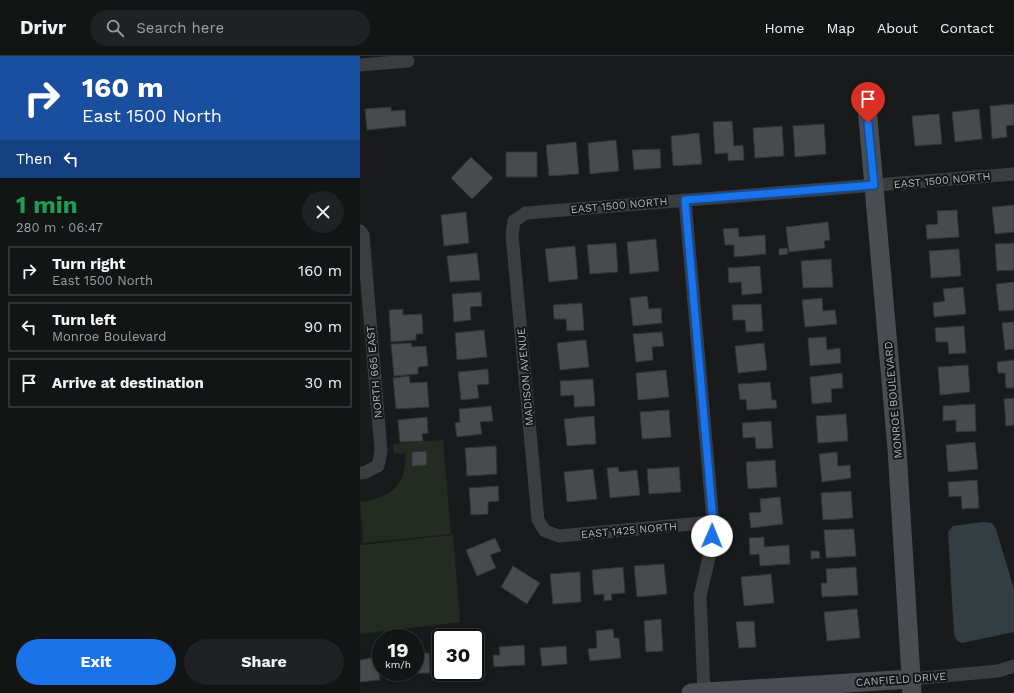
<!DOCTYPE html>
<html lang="en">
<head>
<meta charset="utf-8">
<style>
  body { margin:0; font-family:"Work Sans",sans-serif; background:#202122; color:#f1f3f6; height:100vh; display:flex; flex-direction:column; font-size:15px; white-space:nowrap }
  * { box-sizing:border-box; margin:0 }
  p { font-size:13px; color:#9d9ea0 }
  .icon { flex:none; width:22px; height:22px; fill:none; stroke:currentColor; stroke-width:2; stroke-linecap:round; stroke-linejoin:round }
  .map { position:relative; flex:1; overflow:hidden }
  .panel { display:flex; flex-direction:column; background:#131414; width:360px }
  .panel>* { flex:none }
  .hud { background:#1a4fa0; color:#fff; overflow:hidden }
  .speed { position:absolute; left:12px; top:573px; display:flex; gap:8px; font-size:20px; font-weight:700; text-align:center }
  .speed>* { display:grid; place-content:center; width:52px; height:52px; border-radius:50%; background:#131414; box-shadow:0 2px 6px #0003,0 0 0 1px #323334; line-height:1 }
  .speed small { font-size:10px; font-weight:400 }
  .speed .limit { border:2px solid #111; border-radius:6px; background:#fff; color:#111 }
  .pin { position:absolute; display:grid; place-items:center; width:34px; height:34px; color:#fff; margin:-41px -17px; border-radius:50% 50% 50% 0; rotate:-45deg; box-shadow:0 0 4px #0007 }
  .pin .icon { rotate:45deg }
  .me { position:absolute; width:44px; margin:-22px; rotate:1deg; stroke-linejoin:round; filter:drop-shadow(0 0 3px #0008) }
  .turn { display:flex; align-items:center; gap:14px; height:84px; padding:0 16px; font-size:18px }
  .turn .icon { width:52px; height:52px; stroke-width:2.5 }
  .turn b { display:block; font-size:28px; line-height:34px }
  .then { display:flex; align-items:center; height:38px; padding:0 16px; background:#0003; gap:8px; font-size:15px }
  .round { display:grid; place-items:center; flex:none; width:42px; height:42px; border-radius:21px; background:#202122 }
  .head { display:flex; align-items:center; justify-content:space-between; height:68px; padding:0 16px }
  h1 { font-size:24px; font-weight:700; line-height:30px; color:#1e9e55 }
  .button { display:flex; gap:8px; margin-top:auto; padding:8px 16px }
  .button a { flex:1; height:46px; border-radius:24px; background:#1a73e8; color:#fff; font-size:16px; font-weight:700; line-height:46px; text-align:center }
  .button a+a { background:#202122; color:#f1f3f6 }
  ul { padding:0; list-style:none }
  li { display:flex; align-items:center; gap:12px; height:50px; margin:0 8px 6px; padding:0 8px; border:2px solid #323334; border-radius:0px }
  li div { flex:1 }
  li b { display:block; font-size:15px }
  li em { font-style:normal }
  header { display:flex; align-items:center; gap:24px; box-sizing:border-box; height:56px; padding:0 20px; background:#131414; border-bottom:1px solid #323334 }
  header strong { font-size:19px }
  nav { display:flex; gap:22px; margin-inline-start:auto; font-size:14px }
  .search { width:280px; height:36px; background:#202122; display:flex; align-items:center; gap:10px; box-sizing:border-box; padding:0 14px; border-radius:22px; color:#9d9ea0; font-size:15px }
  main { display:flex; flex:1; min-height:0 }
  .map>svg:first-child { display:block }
</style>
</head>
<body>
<header>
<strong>Drivr</strong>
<div class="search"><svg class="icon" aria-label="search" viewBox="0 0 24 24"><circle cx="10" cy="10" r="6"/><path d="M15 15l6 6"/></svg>Search here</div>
<nav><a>Home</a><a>Map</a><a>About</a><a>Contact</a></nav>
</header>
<main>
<section class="panel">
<div class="hud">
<div class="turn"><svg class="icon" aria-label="right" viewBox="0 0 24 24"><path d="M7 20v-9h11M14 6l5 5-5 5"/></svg><div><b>160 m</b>East 1500 North</div></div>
<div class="then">Then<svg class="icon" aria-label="left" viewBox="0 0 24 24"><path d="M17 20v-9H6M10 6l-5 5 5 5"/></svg></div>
</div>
<div class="head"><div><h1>1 min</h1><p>280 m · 06:47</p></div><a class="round"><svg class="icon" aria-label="close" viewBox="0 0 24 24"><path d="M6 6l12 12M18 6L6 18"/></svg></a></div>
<ul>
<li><svg class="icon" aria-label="right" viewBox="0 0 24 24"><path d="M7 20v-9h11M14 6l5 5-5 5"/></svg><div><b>Turn right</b><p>East 1500 North</p></div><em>160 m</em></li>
<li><svg class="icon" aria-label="left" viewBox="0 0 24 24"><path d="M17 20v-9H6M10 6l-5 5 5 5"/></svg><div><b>Turn left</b><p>Monroe Boulevard</p></div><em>90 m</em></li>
<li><svg class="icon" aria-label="arrive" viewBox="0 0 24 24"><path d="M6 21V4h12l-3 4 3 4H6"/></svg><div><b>Arrive at destination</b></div><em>30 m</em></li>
</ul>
<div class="button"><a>Exit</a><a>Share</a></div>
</section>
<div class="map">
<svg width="654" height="637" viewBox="0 0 654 637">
  <rect width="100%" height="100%" fill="#191a1b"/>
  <path fill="#242b23" d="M83,384L91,478L3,487L0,446C30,442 48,429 45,397L34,398L33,388Z
    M93,479L100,566L0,578V489Z"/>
  <path fill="#323e41" d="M623,466L632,467L636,473L654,533V576L602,587L597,585L594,578L588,476L593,470Z"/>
  <path fill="#484b4e" stroke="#333437" d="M654,48V69L646,70L647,81L632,83L630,50Z
    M31,51V55L45,54L46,70L7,74L5,53Z
    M619,53L622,83L595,86L592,56Z
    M579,58L582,88L555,90L552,60Z
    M372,65L374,90L383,89L384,104L368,105V97L355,98L353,66Z
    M464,68L466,98L435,101L433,70Z
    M422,70L424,100L395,102L393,72Z
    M339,77L342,108L313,110L311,80Z
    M256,84L259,115L230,118L228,87Z
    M216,86L219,118L189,120L186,89Z
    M300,93L301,112L274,114L272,94Z
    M146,96H177V121H146Z
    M111,101L133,122L112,143L91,122Z
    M654,149V176L635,178L632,151Z
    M597,154L599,181L567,183L566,169L578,168L577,155Z
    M106,156L109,187L84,190L81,159Z
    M468,166L470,184L464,185L465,192L429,196L426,171Z
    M378,172L379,181L405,179L406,198L374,201V189H365L363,173Z
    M296,183L299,215L270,218L267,186Z
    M256,187L258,216L230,218L227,189Z
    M654,187V214L637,215L635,188Z
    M215,190L218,223L189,226L185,193Z
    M427,192L428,198L419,199V193Z
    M599,193L601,220L571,222L569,195Z
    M117,197L120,224L90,226L87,200Z
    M471,203L473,231L443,232L441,205Z
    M400,210L402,237L382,239L381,226L369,227L368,212Z
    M654,226V254L639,255L636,228Z
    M603,231L606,258L574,261L573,247L585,245L583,233Z
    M121,236L122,250L110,251L111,264L94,266L92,238Z
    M287,240L289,253L301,252L302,267L273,270L270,242Z
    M462,242L463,255L475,254L477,268L445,271L442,244Z
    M222,247L224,274L207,275L206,263H194L193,249Z
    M401,248L403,275L386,276L385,264H373L372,249Z
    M43,253V259L62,258L63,278H56V284L31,286L29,254Z
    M654,266V293L645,294L642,267Z
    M604,270L606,297L589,298L588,286H576L575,272Z
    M124,274L127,301L97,304L95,277Z
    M302,276L304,290L292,291L293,304L276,306L273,278Z
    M466,281L467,294L480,292L481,307L450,310L448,282Z
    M226,284L229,311L200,314L197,287Z
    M51,287L52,291L66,290L68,310L58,311V318L34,320L31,288Z
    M404,287L407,314L378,317L375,290Z
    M654,304V332H646L645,317H638L637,306Z
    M608,309L610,336L580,339L578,311Z
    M128,313L129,328L117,329L119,342L101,344L98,316Z
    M306,314L309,341L278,344L276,317Z
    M482,317L483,332L471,333L472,346L452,348L450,321Z
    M49,320L50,327L67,326L69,351L36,353L33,322Z
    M233,323L235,350L214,351V339L201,340L200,325Z
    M410,326L412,344H416L417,352L387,354L386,343L380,344L378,328Z
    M654,342V369L646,370L644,343Z
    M615,348L616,375L596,376V364L583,365V350Z
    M131,350L133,365L120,366L122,378L97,381L95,367L100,366L99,353Z
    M309,354L311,381L282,383L280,356Z
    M486,358L488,385L458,387L456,360Z
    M234,360L236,388L207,390L204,363Z
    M67,361L68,377L62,378L63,385L40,386L38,364Z
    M411,365L413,392L396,393L395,381L383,382L382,367Z
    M615,386L618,413L588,416L586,389Z
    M136,390L137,418L107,420L105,392Z
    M66,395L67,409L52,410V396Z
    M477,396L478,410L490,409L491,422L462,426L459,398Z
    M415,404L417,431L388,433L386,406Z
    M258,411L259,416L277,414L280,439L250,442L247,412Z
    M319,411L321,436L289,438L287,413Z
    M233,413L237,443L207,446L204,416Z
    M617,424L619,452L602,453L601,440L589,441L588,426Z
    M138,430L139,445L128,446V458L111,459L109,432Z
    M491,435L493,462L463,464L461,437Z
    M420,441L423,468L391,472L389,457L401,456L400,443Z
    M494,473L496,500L466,502L464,474Z
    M404,481V491L429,489L430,508L400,510L399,498L390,499L389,482Z
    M135,482L141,495L130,499L136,512L117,520L106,494Z
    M451,495H459L460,502L451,503Z
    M304,508L307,538L277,541L274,510Z
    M153,510L180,527L167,548L141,531Z
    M263,511L265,537L251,538L252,544L244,545V538L234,539L232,514Z
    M496,511L498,539L462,541L461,527H467L466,513Z
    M220,516L221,546L193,548L190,518Z
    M411,518L414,547L384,550L381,521Z
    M497,553L500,582L467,585L464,556Z
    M301,563L303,595L286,596L284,565Z
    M394,565L396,591L379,592L376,566Z
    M253,573L254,582H259L261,602L230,605L228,593L237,592L236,575Z
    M164,589L165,609L134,611L133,599H140L139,591Z
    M206,590L207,608L182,610L180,592Z
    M69,597L70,617L40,618L39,616H55V598Z
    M17,601L20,624L0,626V604Z"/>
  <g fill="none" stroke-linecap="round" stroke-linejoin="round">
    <path stroke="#3b3d40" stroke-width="13" d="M0,9L48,5
      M325,144L353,466L351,493L340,540L344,637
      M0,175L3,179L21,395L18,410L6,416L0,417
      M353,466L199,480L185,475L178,464L152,179L154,165L166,157L654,118
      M551,623L638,615L654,610"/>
    <path stroke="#494c50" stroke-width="19" d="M507,51L537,393L552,637
      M331,637L551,623"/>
  </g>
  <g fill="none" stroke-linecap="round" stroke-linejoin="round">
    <defs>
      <path id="route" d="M352,480L353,466L325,144L514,129L508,67"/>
    </defs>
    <use href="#route" stroke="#114b97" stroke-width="10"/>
    <use href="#route" stroke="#1a73e8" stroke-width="7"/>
  </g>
  <g text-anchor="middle" stroke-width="4" stroke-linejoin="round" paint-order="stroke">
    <g font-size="11" fill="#adb4ba" stroke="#141516">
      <text transform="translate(582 124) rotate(-5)" y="4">EAST 1500 NORTH</text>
      <text transform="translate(259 149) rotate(-5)" y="4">EAST 1500 NORTH</text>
      <text transform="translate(14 316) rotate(-95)" y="4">NORTH 665 EAST</text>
      <text transform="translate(165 321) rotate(-95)" y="4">MADISON AVENUE</text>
      <text transform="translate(533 344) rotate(-95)" y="4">MONROE BOULEVARD</text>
      <text transform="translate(269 474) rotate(-5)" y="4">EAST 1425 NORTH</text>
      <text transform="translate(541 623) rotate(-4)" y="4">CANFIELD DRIVE</text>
    </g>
  </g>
</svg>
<div class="speed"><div>19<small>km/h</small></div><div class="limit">30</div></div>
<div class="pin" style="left:508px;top:67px;background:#d93025"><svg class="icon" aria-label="arrive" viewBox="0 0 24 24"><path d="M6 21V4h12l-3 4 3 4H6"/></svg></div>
<svg class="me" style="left:352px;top:480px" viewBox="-20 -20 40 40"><circle r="19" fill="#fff"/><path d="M0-13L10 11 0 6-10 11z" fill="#1a73e8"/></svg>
</div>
</main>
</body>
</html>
